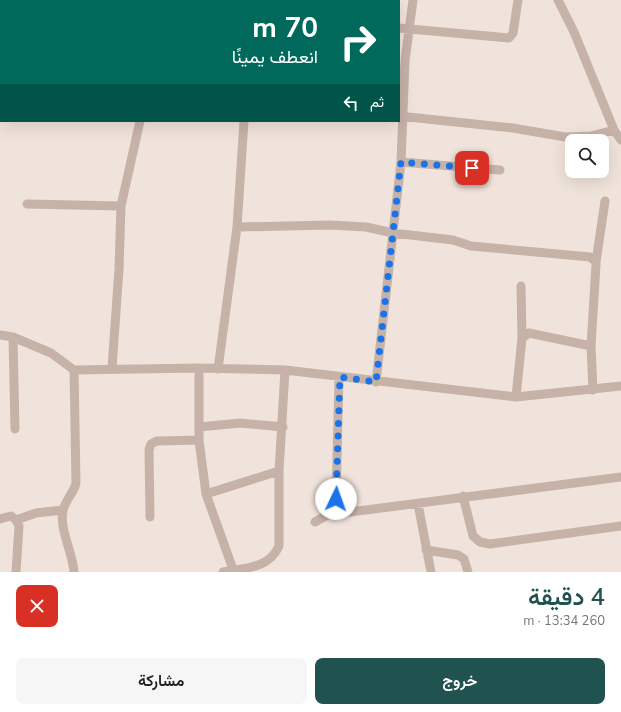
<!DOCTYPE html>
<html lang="ar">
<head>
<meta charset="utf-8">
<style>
  body { margin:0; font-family:"Nunito Sans",Vazirmatn,sans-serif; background:#f6f6f6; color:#202124; direction:rtl; height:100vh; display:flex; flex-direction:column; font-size:15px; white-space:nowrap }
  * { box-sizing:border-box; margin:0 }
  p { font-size:13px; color:#757577 }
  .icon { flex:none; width:22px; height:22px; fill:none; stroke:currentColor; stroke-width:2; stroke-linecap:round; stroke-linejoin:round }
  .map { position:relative; height:572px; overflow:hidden; direction:ltr }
  .sheet { display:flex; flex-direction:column; background:#fff; flex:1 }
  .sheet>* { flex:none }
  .guide { position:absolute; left:0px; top:0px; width:400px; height:122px; box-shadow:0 4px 16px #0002; direction:rtl; background:#00695c; color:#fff; overflow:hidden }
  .controls { position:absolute; left:565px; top:134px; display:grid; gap:8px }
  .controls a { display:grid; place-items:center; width:44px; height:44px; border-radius:8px; background:#fff; box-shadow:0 4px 16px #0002; font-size:20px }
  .pin { position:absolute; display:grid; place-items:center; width:34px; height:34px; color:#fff; margin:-17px; border-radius:8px; box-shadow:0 2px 6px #0006 }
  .me { position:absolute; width:44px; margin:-22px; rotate:3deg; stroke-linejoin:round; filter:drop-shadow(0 0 3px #0008) }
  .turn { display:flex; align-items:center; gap:14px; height:84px; padding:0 16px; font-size:18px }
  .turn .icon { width:52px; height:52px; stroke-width:2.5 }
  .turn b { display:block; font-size:28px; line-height:34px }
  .then { display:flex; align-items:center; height:38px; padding:0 16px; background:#0003; gap:8px; font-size:15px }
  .round { display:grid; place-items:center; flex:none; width:42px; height:42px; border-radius:8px; background:#f6f6f6 }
  .headline { display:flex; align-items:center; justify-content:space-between; height:68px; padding:0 16px }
  h1 { font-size:24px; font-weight:600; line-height:30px; color:#20524f }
  .action { display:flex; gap:8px; margin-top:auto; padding:8px 16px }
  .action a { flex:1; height:46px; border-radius:8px; background:#20524f; color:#fff; font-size:16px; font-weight:600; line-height:46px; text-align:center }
  .action a+a { background:#f6f6f6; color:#202124 }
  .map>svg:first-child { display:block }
</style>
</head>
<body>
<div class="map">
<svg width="621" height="572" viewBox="0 0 621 572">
  <rect width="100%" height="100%" fill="#f0e3db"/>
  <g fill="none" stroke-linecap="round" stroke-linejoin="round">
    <path stroke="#c7b2a8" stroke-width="9" d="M162,0V1
      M558,0L574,32L614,130L621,140
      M0,1H1
      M100,1V0
      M253,1V0
      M399,28L509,38L513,33L518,0
      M399,116L513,128L565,137L591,136L614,130
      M401,162L500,170
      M27,204L121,206
      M237,227L330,225L366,227L393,233L453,240L471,246L590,257L596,262V265L591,346L593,390
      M596,262L605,201
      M521,286L522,338
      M0,335L13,337L51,353L74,370L199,368L285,370L516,397L621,386
      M13,337L15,429
      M112,368L119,269L121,206L140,121
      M199,368V440L206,494L234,572
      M218,369L237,227L244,121
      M376,382L401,162L405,61L413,0
      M516,397L522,338L529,333L591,346
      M199,427L240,423L283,427
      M206,494L279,471
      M463,496L473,536L480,542L490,544L621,526
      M418,504L431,572
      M327,515L621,477
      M150,517L149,450L151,444L157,441L199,440
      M0,519L11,516L16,520L19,526L16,572
      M16,520L36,513L63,510
      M315,522L327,515L336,499L339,377
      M426,550L458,555L464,559L468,572
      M74,572C73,554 59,528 63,511C65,500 74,493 76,483L74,370
      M223,572C244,568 269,569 279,546V471L285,370"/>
  </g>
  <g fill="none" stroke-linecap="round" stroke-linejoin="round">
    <path stroke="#1a73e8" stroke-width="7" stroke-dasharray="0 12.6" d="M336,499L340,377L376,382L401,162L472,168"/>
  </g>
</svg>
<div class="controls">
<a><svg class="icon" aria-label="search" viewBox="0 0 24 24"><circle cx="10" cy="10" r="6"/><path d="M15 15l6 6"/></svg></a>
</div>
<div class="pin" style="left:472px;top:168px;background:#d93025"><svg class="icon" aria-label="arrive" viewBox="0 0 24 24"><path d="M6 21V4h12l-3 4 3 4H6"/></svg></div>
<svg class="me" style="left:336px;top:499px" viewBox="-20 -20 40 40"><circle r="19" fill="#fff"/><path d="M0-13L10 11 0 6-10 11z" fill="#1a73e8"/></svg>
<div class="guide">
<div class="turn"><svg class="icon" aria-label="right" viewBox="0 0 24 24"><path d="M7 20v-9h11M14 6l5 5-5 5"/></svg><div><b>70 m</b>انعطف يمينًا</div></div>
<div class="then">ثم<svg class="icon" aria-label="left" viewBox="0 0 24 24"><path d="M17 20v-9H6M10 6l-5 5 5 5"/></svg></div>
</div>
</div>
<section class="sheet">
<div class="headline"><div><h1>4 دقيقة</h1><p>260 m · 13:34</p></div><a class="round" style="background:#d93025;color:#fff"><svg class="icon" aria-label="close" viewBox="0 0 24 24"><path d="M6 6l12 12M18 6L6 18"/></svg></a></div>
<div class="action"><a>خروج</a><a>مشاركة</a></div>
</section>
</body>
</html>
